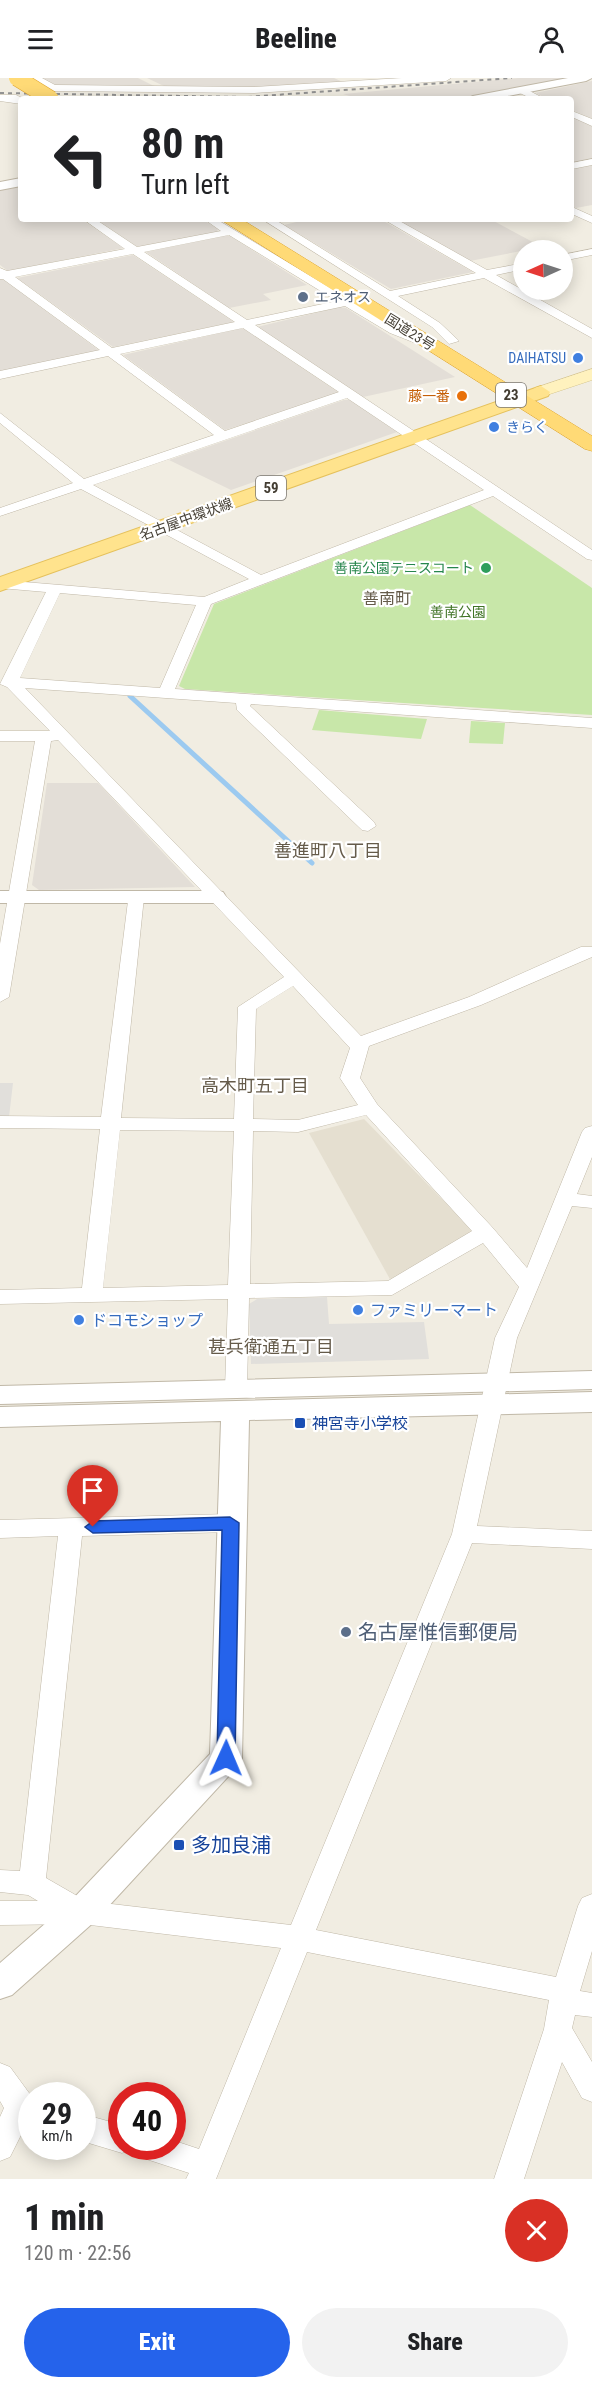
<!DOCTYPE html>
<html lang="en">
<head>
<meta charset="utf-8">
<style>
  body { margin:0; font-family:"Roboto Condensed","Noto Sans JP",sans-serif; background:#f2f2f2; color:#202124; height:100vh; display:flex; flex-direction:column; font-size:22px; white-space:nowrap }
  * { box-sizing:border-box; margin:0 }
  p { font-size:20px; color:#757577 }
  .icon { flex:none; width:33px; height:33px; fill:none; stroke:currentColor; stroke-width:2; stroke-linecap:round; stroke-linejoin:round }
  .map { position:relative; height:2101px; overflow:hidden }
  .side { display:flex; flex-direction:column; background:#fff; flex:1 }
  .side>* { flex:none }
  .guide { position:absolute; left:18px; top:18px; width:556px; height:126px; border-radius:6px; box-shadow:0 3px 15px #0003; background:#fff; color:#202124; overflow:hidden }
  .needle { width:39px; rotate:267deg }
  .buttons { position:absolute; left:513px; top:162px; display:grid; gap:12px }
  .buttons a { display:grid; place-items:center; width:60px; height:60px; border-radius:50%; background:#fff; box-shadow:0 3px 15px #0003; font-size:30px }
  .speed { position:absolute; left:18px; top:2004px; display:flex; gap:12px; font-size:30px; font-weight:700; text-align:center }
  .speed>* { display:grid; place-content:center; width:78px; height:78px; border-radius:50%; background:#fff; box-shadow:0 3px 15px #0003; line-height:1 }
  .speed small { font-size:15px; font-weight:400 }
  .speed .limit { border:9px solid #d22; background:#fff; color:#111 }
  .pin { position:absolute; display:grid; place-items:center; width:51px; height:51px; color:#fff; margin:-62px -26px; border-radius:50% 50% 50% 0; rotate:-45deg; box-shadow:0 0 6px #0007 }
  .pin .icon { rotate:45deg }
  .me { position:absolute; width:66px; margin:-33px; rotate:1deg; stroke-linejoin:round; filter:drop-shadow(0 0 4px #0008) }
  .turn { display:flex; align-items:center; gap:21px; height:126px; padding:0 24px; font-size:27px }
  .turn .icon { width:78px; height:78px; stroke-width:2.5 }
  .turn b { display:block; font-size:42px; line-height:51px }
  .round { display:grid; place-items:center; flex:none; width:63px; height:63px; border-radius:32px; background:#f2f2f2 }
  .headline { display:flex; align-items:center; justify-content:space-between; height:102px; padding:0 24px }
  h1 { font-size:36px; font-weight:800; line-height:45px }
  .cta { display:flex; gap:12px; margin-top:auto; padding:12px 24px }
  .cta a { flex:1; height:69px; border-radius:36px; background:#2563eb; color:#fff; font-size:24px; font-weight:800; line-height:69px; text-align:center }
  .cta a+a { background:#f2f2f2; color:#202124 }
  header { display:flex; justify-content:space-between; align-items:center; height:78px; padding:0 24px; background:#fff; font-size:27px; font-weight:800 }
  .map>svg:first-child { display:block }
</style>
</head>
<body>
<header><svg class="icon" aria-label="menu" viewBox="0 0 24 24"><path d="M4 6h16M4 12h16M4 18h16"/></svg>Beeline<svg class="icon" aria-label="person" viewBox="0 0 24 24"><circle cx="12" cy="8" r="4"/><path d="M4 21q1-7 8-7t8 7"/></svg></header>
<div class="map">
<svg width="592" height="2101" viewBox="0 0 592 2101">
  <rect width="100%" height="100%" fill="#f1ede2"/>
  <path fill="#e5dfd0" d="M364,1041L473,1153L391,1203L309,1055Z"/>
  <path fill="#e3ded7" d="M40,0H138L154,8H53Z
    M147,0H334L347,6L256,10L166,9Z
    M519,0H574L461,21H360L343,16Z
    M592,3V41L572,32V21H548L535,15Z
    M572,38L592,48V81L572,85Z
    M592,86V127L576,130L572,128V90Z
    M21,109V141H81L124,170L8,193L0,187V112Z
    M96,141H202L218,151L217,154L142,168H136Z
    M309,141H380L473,194L391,211L284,147Z
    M395,141H490L542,169L470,183Z
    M224,158H230L307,207L263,216L271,222L229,230L146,174Z
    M133,177L234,244L113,269L17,200Z
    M0,201L4,202L100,273L0,295Z
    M340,229L346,230L455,299L363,319L257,249Z
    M238,251H244L338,314L337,316L225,352L123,277Z
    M344,322H350L397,354L231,412L169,382Z
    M47,705H98L195,809L39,812L32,807Z"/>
  <path fill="#c8e7a9" d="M470,427L592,510V637L185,611L179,608L214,526Z
    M319,632L427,641L421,661L312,652Z
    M471,643L505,645L503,666L469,665Z"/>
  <path fill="#e1dfdb" d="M0,1005H13L9,1039H0Z
    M327,1219L329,1246L424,1244L429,1281L251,1286L249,1226L257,1221Z"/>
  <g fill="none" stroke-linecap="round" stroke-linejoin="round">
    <path stroke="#9ccaf0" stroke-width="5" d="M130,618L312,785"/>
    <defs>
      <path id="minor" d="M30,0H42L55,7L254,9L402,0H451L446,3L254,15L53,13Z
        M518,10H524L545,21H532L518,14Z
        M0,17H16L24,21H21V26L0,23Z
        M572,33L592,41V48L572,39Z
        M592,81V87L572,91V85Z
        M572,129L592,138V145L572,136Z
        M83,141H95L137,169L221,153L204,141H216L398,251L432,263L434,266L428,270L390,255L345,228L255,247L592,472V482L587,481L493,418L211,526L175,611L592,640V650L251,626L250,628L374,744L376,748L368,753L362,752L237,632L236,625L25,610L361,958L469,919L581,869H592V879L481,927L369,968L360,1000L377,1026L492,1149L527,1190L582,1054L585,1050L592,1048V1079L577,1116L592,1118V1130L572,1128L517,1260L477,1448L592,1453V1471L472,1465L316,1852L556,1899L578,1828L582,1820L592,1816V1873L580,1913L592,1915V1939L575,1937L572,1950L592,1984V2024L582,2020L562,1984L524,2101H494L544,1951L549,1922L307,1874L216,2101H186L189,2095L137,2078L133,2069L122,2075L82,2063V2036L122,2047V2068H172V2062L199,2071L281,1870L82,1846L0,1847V1823H38L28,1817L0,1814V1792L20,1793L58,1458L0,1460V1442L230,1436L238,1439L242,1445L238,1451L230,1454L82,1458L46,1800L86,1823L291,1847L452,1456L495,1260L519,1209L483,1165L392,1217L249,1220L247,1311L244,1316L236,1319L228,1316L225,1311L228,1221L0,1226V1212L82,1210L100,1051L0,1050V1038L101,1039L129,815H141L144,819L121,1040L234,1041L238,929L284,899L58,662L51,663L9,919L0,924V866L35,663H0V653H50L7,609L0,606L46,514L0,510V502L204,519L249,501L81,411L0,438V430L73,405L0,345V335L84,401L214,357L108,278L0,301V293L100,272L3,201H0V190L7,193L125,171ZM229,157L337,223L247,242L144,174ZM133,176L235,244L112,270L15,199ZM243,250L339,314L225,353L120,276ZM347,320L484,412L261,497L93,407ZM60,515L196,527L160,610L20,600ZM293,908L350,970L340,1000L358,1027L298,1042L253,1041L256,931ZM366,1037L472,1153L388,1203L250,1206L253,1053L298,1054ZM120,1052L234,1053L228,1207L103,1210Z
        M262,141H274L390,213L476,195L383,141H396L487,192L524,185V191L496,197L592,251V260L484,200L398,218L440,245L459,263L449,266L432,249Z
        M592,171V177L562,183V177Z
        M0,1985L10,1989L32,2019V2046L27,2045L10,2079L0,2083V2039L4,2030L0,2023Z"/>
      <path id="tertiary" d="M568,0H592L586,3L492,21H467L473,18Z
        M21,100V108L0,112V104Z
        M0,813H215L223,814L226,819L223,824L215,825H0Z
        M592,1293V1311L0,1326V1308Z
        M592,1314V1334L249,1342L242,1680L237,1689L94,1844L12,1917L0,1921V1885L70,1824L210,1676L221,1343L0,1349V1329Z"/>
      <path id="secondary" d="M592,291V302L541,319L532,314L535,310Z"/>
      <path id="primary" d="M541,308L550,314L548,318L0,513V499Z"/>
      <path id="trunk" d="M220,141H241L592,358V373L585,371Z"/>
    </defs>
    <use href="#minor" stroke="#c0b8a7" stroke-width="1"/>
    <use href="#tertiary" stroke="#c0b8a7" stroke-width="2"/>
    <use href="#secondary" stroke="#d6c692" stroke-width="1"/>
    <use href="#primary" stroke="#e5c15c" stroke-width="2"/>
    <use href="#trunk" stroke="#dfa52e" stroke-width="1"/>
    <use href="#minor" fill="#fff" fill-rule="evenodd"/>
    <use href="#tertiary" fill="#fff" fill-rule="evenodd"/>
    <use href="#secondary" fill="#fff2be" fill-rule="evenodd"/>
    <use href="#primary" fill="#ffe38d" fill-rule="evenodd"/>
    <use href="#trunk" fill="#ffda76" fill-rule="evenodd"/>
    <path stroke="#929292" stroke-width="2" stroke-dasharray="4 4" stroke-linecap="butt" d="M0,15L247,19L512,0"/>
    <defs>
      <path id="trunk-bridge" d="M17,0L51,21"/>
    </defs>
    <use href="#trunk-bridge" stroke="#dfa52e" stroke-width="17" stroke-linecap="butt"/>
    <use href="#trunk-bridge" stroke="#ffda76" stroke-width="16"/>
  </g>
  <path fill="#2563eb" stroke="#184099" stroke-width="1.5" d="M230,1439L239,1445L235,1680L233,1686L226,1688L220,1686L217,1680L222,1452L93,1455L85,1449L93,1443Z"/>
  <g fill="#5c6f8a" stroke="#fff" stroke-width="2">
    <circle cx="303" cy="219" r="6"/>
    <circle cx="346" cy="1554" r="6"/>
  </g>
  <g fill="#3f7fe0" stroke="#fff" stroke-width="2">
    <circle cx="578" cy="280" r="6"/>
    <circle cx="494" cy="349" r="6"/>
    <circle cx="358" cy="1232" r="6"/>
    <circle cx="79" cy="1242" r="6"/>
  </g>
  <circle fill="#e8710a" stroke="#fff" stroke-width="2" cx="462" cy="318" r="6"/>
  <circle fill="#2e9e5b" stroke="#fff" stroke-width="2" cx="486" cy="490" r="6"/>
  <g fill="#1a4fb4" stroke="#fff" stroke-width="2">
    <rect x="294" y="1339" width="12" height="12" rx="3"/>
    <rect x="173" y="1761" width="12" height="12" rx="3"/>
  </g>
  <g text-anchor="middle" stroke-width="4.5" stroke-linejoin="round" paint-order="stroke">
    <g font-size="14" fill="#4e5e75" stroke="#fff" text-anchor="start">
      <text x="315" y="224">エネオス</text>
    </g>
    <g font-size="14" fill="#433d32" stroke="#fff">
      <text transform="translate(410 254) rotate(32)" y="5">国道23号</text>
      <text transform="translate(186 441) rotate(-20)" y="5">名古屋中環状線</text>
    </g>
    <g font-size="14" fill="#366cbe" stroke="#fff" text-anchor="end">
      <text x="566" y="285">DAIHATSU</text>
      <text x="506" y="354" text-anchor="start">きらく</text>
    </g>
    <g font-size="14" fill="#c56008" stroke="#fff" text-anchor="end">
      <text x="450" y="323">藤一番</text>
    </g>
    <g font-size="14" fill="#27864d" stroke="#fff" text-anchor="end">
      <text x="474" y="495">善南公園テニスコート</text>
    </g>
    <g font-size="14" fill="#407426" stroke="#fff">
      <text x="458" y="539">善南公園</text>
    </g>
    <g fill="#fff" stroke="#7b7770" stroke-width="1.5">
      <rect x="496" y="305" width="30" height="24" rx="4.5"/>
      <rect x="256" y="398" width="30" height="24" rx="4.5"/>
    </g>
    <g font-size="15" font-weight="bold" fill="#433d32">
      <text x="511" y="322">23</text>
      <text x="271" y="415">59</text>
    </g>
    <g font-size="16" fill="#655b4a" stroke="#fff">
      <text x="387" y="526">善南町</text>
    </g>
    <g font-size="16" fill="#366cbe" stroke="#fff" text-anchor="start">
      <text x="370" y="1238">ファミリーマート</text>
      <text x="91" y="1248">ドコモショップ</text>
    </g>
    <g font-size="16" fill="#164399" stroke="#fff" text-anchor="start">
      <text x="312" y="1351">神宮寺小学校</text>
    </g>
    <g font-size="18" fill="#655b4a" stroke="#fff">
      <text x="328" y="779">善進町八丁目</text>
      <text x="255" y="1014">高木町五丁目</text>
      <text x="271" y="1275">甚兵衛通五丁目</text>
    </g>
    <g font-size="20" fill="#4e5e75" stroke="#fff" text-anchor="start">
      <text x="358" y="1561">名古屋惟信郵便局</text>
    </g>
    <g font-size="20" fill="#164399" stroke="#fff" text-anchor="start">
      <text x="191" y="1774">多加良浦</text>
    </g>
  </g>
</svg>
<div class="buttons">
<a><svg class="needle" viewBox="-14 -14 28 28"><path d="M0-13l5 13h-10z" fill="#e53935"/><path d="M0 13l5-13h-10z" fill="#757577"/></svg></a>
</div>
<div class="speed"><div>29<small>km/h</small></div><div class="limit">40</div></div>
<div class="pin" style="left:93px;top:1449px;background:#d93025"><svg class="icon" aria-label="arrive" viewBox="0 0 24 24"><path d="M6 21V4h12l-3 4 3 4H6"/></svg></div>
<svg class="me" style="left:226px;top:1680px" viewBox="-20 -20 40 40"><path d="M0-17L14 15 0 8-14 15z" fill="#2563eb" stroke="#fff" stroke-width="4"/></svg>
<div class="guide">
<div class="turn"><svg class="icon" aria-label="left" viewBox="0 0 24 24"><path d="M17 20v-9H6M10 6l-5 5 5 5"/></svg><div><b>80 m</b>Turn left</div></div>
</div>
</div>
<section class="side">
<div class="headline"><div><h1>1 min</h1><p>120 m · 22:56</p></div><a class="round" style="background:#d93025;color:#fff"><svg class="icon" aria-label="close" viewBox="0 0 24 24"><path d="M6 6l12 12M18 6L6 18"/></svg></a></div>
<div class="cta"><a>Exit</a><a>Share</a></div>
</section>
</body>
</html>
